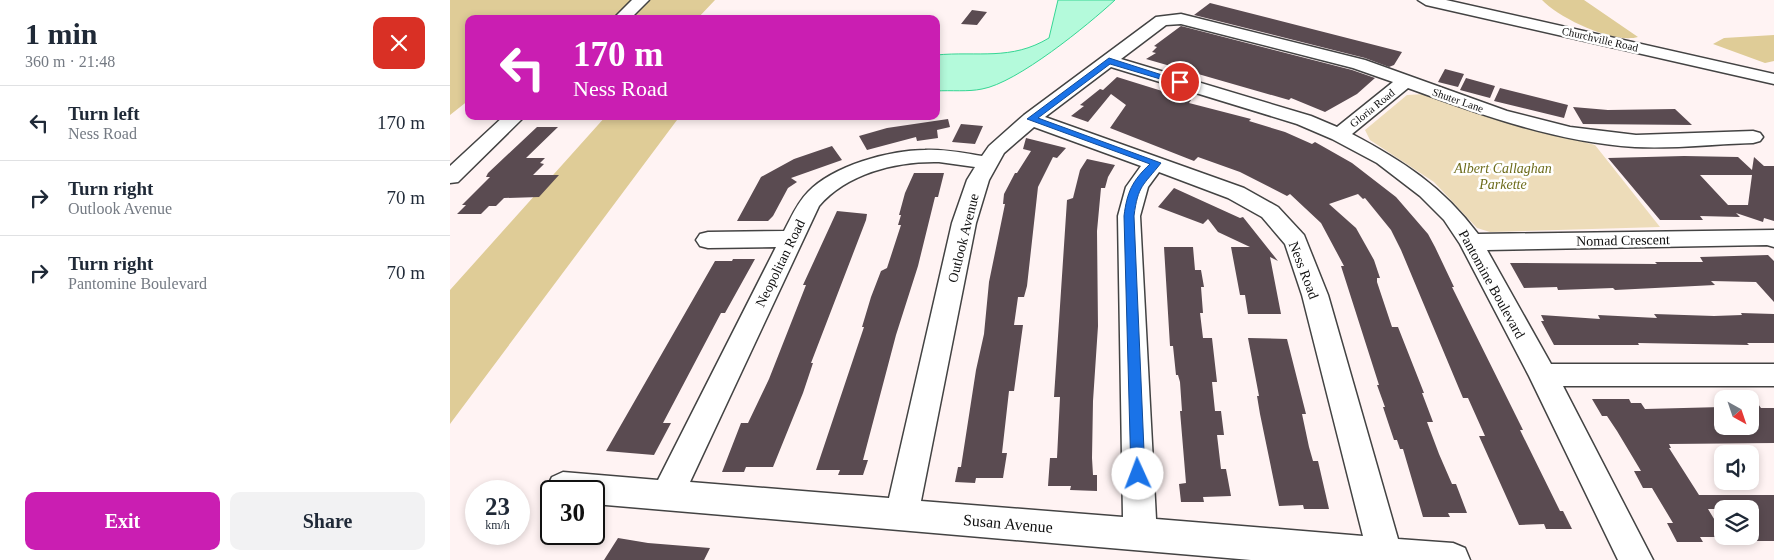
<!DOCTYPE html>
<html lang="en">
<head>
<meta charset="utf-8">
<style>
  body { margin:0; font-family:"Times New Roman",serif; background:#f2f2f3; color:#1f2937; height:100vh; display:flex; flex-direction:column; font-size:19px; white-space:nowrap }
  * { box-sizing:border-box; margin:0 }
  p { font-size:16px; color:#747a83 }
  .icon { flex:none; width:28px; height:28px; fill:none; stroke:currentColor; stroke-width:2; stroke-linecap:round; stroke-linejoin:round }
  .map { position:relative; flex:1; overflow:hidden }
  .panel { display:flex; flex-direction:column; background:#fff; width:450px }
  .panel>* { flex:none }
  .top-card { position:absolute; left:15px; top:15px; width:475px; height:105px; border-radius:10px; box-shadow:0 2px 8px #0003; background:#ca1eb2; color:#fff; overflow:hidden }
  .needle { width:32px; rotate:140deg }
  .buttons { position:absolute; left:1264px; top:390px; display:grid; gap:10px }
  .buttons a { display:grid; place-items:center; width:45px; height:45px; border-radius:10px; background:#fff; box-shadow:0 2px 8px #0003; font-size:25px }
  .speed { position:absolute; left:15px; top:480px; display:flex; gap:10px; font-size:25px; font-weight:700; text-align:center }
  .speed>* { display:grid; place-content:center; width:65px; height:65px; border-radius:50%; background:#fff; box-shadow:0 2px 8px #0003; line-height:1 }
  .speed small { font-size:12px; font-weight:400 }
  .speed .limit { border:2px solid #111; border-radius:8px; background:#fff; color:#111 }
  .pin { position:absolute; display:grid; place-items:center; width:42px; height:42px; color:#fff; margin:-21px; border:2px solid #fff; border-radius:50%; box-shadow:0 1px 5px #0007 }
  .me { position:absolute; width:55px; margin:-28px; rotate:358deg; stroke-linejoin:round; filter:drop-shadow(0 0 4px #0008) }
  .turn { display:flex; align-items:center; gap:18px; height:105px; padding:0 25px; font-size:22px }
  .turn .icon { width:65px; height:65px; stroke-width:2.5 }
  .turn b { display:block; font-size:35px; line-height:42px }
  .round { display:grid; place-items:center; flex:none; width:52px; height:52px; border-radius:10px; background:#f2f2f3 }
  .overview { display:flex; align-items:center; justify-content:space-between; height:85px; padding:0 25px }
  h1 { font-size:30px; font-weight:600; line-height:38px }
  .cta { display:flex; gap:10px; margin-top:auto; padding:10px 25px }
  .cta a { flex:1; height:58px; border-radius:10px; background:#ca1eb2; color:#fff; font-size:20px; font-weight:600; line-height:58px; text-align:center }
  .cta a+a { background:#f2f2f3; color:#1f2937 }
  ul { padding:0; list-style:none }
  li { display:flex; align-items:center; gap:15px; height:75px; padding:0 25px; border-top:1px solid #e0e1e3 }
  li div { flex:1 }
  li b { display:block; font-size:19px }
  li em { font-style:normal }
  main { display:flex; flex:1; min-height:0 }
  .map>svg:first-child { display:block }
</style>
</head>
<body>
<main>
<section class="panel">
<div class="overview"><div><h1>1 min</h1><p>360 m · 21:48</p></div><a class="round" style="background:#d93025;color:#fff"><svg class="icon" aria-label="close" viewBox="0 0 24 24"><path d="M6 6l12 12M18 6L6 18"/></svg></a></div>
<ul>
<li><svg class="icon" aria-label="left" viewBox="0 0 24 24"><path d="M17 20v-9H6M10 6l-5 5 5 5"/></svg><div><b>Turn left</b><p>Ness Road</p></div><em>170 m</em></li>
<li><svg class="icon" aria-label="right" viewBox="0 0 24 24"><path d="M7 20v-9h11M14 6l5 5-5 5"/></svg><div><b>Turn right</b><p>Outlook Avenue</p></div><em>70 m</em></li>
<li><svg class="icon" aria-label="right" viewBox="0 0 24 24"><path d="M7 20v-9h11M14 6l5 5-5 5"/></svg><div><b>Turn right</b><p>Pantomine Boulevard</p></div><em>70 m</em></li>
</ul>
<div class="cta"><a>Exit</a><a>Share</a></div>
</section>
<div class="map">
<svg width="1324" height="560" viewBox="0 0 1324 560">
  <rect width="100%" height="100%" fill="#fff3f3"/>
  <path fill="#eddcb9" d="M974,94L1061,122L1145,145L1210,227L1040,232L1027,228L984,182L920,140L915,130L957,95Z"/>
  <path fill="#dfcc97" d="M0,0H265L247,19H19V100L0,115Z
    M1092,0H1134L1188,37C1163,44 1109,18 1092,0Z
    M1324,35V61L1315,63L1263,44L1274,38Z
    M156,116H230L0,424V290Z"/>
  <path fill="#b4fadb" stroke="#36d694" d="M608,0H665C638,25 567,83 532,89C518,92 501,90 486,91V55C528,51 561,61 599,38Z"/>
  <path fill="#5a4b51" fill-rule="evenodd" d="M760,3L862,29L952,52L944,65L939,67L915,58L744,15Z
    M522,10L537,12L527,25L511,24Z
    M731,26L902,70L925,78L907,94L875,112L841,98L839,100L696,59L706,53L702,52L707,47L704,46Z
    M995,69L1014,74L1008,87L988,82Z
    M667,77L741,100L739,103L801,119L799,121L835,132L862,144L865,142L902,163L946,197L978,234L985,247L1004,287H1002L1073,430H1070L1110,511H1113L1122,529H1096L1094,524L1069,525L1029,436H1035L1018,398H1013L951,250L941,230L915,198L913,199L908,194L879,204L906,228L924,260L930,278H927V282L942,327H948L974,393H972L983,422H977L989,454L1002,484H1006L1017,513H998L1000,517H973L953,449H950L947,440H944L933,407H935L927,385H929L891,266H894L871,223L840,194L837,196L790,172L748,157L744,161L660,128L676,105L661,94L638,122L621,116L634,106L630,105L650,89L653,90Z
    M1016,78L1045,86L1040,98L1010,90Z
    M1050,88L1118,105L1114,118L1044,101Z
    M1123,107L1158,110L1225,109L1242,125L1133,124Z
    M498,119L500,127L487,130L488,138L467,141L466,137L417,150L409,136L437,128Z
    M511,124L533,126L525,144L502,142Z
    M87,127H108L76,158H95L90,163L94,164L83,175H109L89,197L54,198L46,206H39L31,214H7L16,205H12L40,177H36L38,173Z
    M576,138L616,148L607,158L603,157L588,187L577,286L574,297H568L564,325H573L564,391H559L552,453H557L553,478H526L525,483L505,482L508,467H511L526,370L534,334L539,282L555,204H553L554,194L565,173H567L581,151L573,149Z
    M382,146L392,160L341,178L347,182L338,188L323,216L318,221H287L311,177L344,159Z
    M1234,156L1288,157L1302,170L1304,157L1314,166H1324V221L1314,218L1313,222L1286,213L1290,217L1250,216L1253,220H1210L1158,158ZM1250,175H1302L1298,205H1278Z
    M637,159L665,165L658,177L655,188H651L647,231L648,326L643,401L642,458L643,475H647V491L620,490L621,486H598L600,458H607L610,397H604L617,200L623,198L630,170Z
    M464,173H494L488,197H485L468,266L446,335L413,460H418L413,475H388L390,470H366L414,327H412L421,297L431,271L437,268L451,225H448L451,215H449L455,193Z
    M724,188L790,218L793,217L828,261L820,257L831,314H798L795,295H790L781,247H800L768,232L758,219L753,224L708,207Z
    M387,211L417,214L416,220L361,363H363L353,393L323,467H296L294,472H272L291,423H298L319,379L356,285H353Z
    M714,247H743L745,270H751L754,287H751L753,313H750L753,338H762L767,382H762L765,411H771L774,435H767L771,469H776L781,496L753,497L754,502H731L729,484L736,483L730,411H732L730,382L728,375H726L723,346H720Z
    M1318,255L1324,261V302L1306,282L1261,281L1265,285L1165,290L1163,288L1108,290L1107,287L1074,288L1060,263L1207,264L1205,262H1253L1250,257Z
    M283,259H305L275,313H271L213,423H221L204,455L156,451L265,261H282Z
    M1291,313L1324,314V343H1297L1299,345L1188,343L1189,345H1104L1091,321H1094L1091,315L1150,319L1148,315L1207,318L1204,314L1264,316L1292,315Z
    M798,338L837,339L856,414H852L859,447L863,461H868L879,509H854L853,505L829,506L810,414L807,396H809Z
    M1300,393L1311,408H1324V443L1219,444L1221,448H1219L1249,495H1324V541H1305L1300,534V509H1258L1272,532V536L1276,537H1250L1253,542H1227L1217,523H1223L1202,488H1193L1184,471H1191L1167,431L1157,416H1152L1142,399H1179L1181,403H1191L1195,409L1272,407V426H1300Z
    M168,538L198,543L260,548L254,560H154Z"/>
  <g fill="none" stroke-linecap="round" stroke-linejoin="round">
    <defs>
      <path id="minor" d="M182,0H199L180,19H163Z
        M968,0H996L1324,74V84L976,5Z
        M731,14L915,60L1057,111L1120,127L1186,135L1303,131L1310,133L1313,137L1310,141L1303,143C1264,144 1224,149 1185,147C1106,142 1032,115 958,88L902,134C953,161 993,187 1028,234L1324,230V247L1317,245L1037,250L1101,364H1324V386H1113L1203,560H1168L1079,376L1010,244L994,220L970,196L927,163L882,139L847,124L661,67L595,117L794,188L828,207L854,235L878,295L948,539L1003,543L1015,548L1020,560H801L144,504V491H101V497L97,487L102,477L113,472L208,480L326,247L258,248L250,246L246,240L250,234L258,232L334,231C341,218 347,203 358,192C383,166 439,150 475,150C494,149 513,153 532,156L539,146L574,115L706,17ZM731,24L903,68L943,82L887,127L861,116L671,59L716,25ZM584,127L691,166L676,187L668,216L673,517L471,501L526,223L539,180L554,153ZM489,162L525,167L517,180L502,223L439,498L240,482L369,206C397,173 447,161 489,162ZM709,172L778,198L812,217L835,244L852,295L913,536L706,519L690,216L698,187Z
        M54,116H75L8,182L0,183V166Z"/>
    </defs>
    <use href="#minor" stroke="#434343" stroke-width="3"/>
    <use href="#minor" fill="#fff" fill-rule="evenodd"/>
  </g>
  <path fill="#1a73e8" stroke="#114b97" d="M659,58L734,82L727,84L660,64L588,118L711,163C693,186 688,185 684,216L695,474L693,479L688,481L683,479L681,474L674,216C677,192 682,181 700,164L577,119Z"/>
  <g text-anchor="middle" stroke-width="5" stroke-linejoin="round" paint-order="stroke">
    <g font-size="11" fill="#101010" stroke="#fff">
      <text transform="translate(1150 39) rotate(13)" y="4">Churchville Road</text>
      <text transform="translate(1008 100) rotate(19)" y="4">Shuter Lane</text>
      <text transform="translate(922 108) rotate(-39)" y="4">Gloria Road</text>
    </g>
    <g font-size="14" font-style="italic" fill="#6d6c1b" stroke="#fff">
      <text x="1053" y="173">Albert Callaghan<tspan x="1053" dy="16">Parkette</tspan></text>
    </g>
    <g font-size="14" fill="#101010" stroke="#fff">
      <text transform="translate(513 238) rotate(-76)" y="5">Outlook Avenue</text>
      <text transform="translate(1173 240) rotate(-1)" y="5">Nomad Crescent</text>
      <text transform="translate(330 263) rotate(-64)" y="5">Neopolitan Road</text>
      <text transform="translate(854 270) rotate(69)" y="5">Ness Road</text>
      <text transform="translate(1042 284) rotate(61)" y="5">Pantomine Boulevard</text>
    </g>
    <g font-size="16" fill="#101010" stroke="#fff">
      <text transform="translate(558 523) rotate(5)" y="6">Susan Avenue</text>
    </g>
  </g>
</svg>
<div class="buttons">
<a><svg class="needle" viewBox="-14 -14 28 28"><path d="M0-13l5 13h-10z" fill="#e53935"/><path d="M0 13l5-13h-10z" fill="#747a83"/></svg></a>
<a><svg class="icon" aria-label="sound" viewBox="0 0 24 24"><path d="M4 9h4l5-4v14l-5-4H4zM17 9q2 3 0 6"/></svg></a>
<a><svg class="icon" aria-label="layers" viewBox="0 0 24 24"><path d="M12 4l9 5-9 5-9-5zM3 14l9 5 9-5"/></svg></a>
</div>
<div class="speed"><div>23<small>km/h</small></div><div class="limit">30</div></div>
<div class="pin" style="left:730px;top:82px;background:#d93025"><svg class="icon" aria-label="arrive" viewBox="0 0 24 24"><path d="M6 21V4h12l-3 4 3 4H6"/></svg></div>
<svg class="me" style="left:688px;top:474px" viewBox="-20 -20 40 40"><circle r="19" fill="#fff"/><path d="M0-13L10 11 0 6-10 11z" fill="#1a73e8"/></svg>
<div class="top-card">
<div class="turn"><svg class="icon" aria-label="left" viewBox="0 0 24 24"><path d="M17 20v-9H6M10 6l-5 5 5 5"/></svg><div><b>170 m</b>Ness Road</div></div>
</div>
</div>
</main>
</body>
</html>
